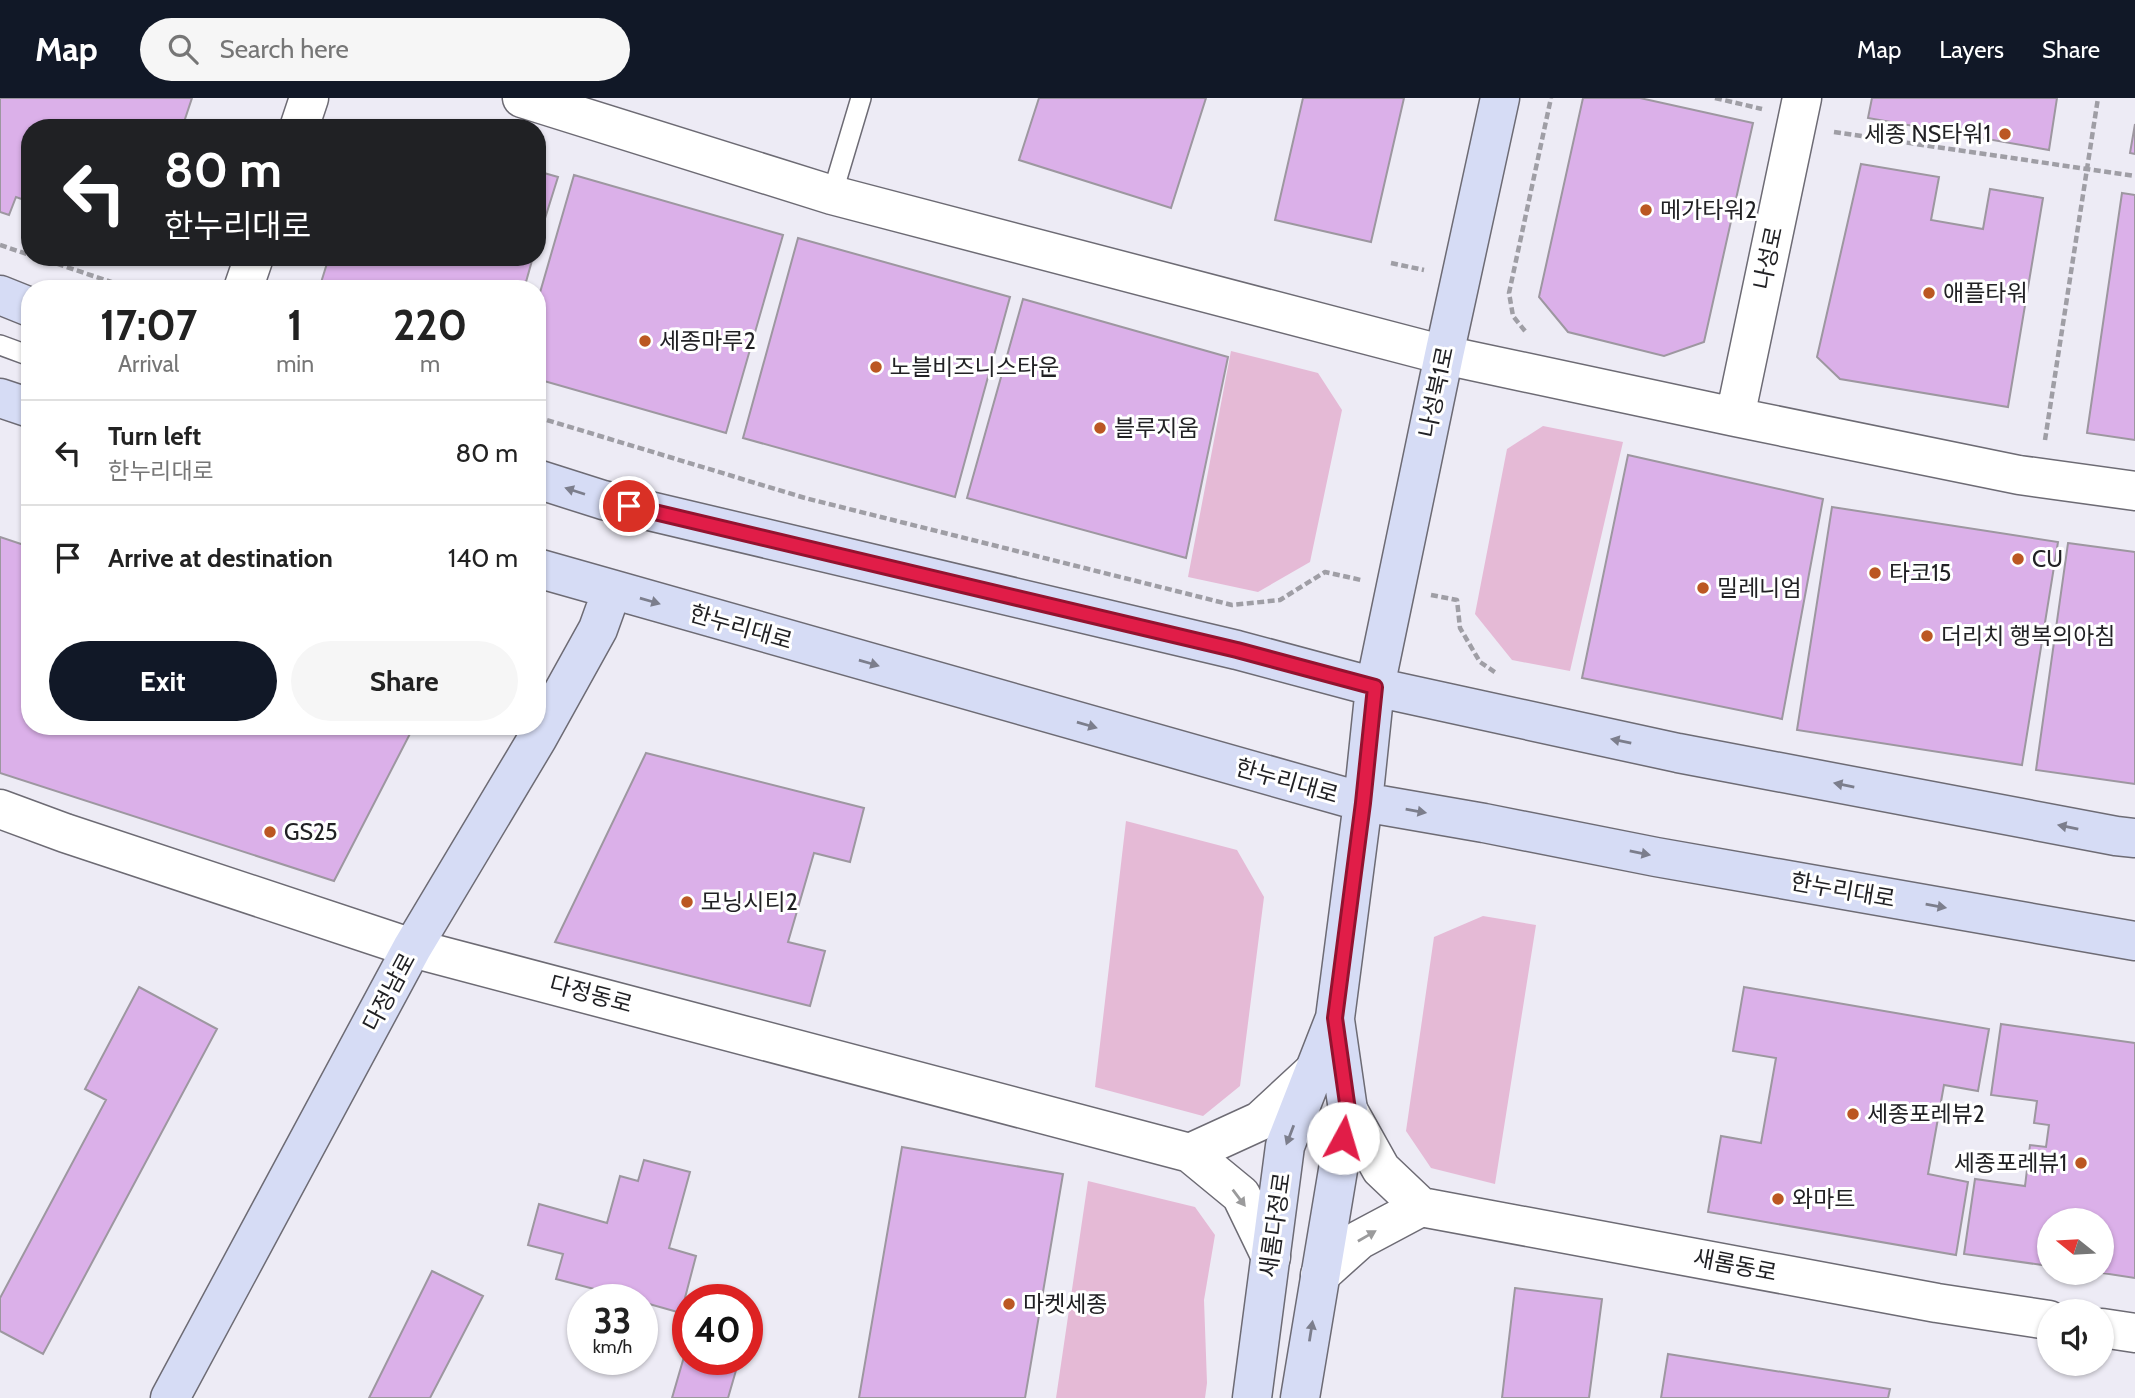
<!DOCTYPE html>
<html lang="en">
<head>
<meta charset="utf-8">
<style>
  body { margin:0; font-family:Cabin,"Noto Sans KR",sans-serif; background:#f6f6f6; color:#222; height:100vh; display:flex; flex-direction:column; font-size:26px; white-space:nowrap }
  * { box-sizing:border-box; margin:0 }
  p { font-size:23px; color:#767676 }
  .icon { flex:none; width:38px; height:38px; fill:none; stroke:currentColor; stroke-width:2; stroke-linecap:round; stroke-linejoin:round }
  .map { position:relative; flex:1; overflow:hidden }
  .drawer { position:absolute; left:21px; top:182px; width:525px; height:455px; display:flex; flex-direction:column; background:#fff; border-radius:28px; box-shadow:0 2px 5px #0004 }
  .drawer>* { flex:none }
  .hud { position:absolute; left:21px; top:21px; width:525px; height:147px; border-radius:28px; box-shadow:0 2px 5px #0004; background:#202124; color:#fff; overflow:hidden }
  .needle { width:46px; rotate:288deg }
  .fabs { position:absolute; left:2037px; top:1110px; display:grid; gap:14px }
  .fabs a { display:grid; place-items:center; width:77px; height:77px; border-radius:50%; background:#fff; box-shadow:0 2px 5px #0004; font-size:35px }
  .speed { position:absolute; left:567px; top:1186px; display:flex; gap:14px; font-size:35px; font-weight:700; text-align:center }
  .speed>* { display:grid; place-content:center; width:91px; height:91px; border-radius:50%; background:#fff; box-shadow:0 2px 5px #0004; line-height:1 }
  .speed small { font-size:18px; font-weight:400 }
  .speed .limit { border:10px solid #d22; background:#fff; color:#111 }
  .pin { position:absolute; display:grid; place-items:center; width:60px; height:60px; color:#fff; margin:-30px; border:4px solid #fff; border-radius:50%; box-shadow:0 2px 7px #0007 }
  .me { position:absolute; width:77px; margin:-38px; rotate:6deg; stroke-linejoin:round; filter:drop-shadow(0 0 5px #0008) }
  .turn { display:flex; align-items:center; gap:24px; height:147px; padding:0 28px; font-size:32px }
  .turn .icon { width:91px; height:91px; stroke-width:2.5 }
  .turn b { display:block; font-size:49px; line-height:60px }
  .eta { display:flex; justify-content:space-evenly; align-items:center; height:119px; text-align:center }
  .eta b { font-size:42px; font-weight:700; line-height:49px }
  .button { display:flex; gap:14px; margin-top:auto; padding:14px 28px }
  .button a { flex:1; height:80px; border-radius:42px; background:#111827; color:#fff; font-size:28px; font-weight:700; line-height:80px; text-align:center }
  .button a+a { background:#f6f6f6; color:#222 }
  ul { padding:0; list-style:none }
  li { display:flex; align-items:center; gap:21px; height:105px; padding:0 28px; border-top:2px solid #e0e0e0 }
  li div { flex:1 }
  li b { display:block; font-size:26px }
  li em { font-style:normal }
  header { display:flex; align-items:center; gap:42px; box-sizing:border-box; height:98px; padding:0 35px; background:#111827; color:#fff }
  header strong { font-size:33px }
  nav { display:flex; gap:38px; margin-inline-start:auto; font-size:24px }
  .search { width:490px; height:63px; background:#f6f6f6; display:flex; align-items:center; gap:18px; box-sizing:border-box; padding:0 24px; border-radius:38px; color:#767676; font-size:26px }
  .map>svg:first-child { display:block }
</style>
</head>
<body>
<header>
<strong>Map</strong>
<div class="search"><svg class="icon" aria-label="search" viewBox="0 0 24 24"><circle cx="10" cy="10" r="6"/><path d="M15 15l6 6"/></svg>Search here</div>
<nav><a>Map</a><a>Layers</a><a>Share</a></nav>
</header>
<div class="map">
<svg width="2135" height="1300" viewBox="0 0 2135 1300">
  <rect width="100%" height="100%" fill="#edebf5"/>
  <path fill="#e5bad6" d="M1231,253L1318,275L1342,312L1310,464L1258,494L1188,479Z
    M1543,328L1623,344L1570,573L1512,562L1475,516L1507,351Z
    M1126,723L1237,752L1264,799L1240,988L1203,1018L1095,989Z
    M1483,818L1536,827L1495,1086L1431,1070L1406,1033L1434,839Z
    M1088,1083L1195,1109L1215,1137L1204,1202L1207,1285L1205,1300H1056Z"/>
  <path fill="#dbb0e9" stroke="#9d97a0" stroke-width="2" d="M0,0H192L182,30H30V104L16,99L9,117L0,114Z
    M1039,0H1206L1171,110L1019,62Z
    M1303,0H1404L1371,144L1275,122Z
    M1583,0H1640L1753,25L1704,244L1664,258L1568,234L1539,199Z
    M1872,0H2057L2049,52L1868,20Z
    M2135,26V56L2130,55Z
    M1861,66L1939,79L1931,122L1983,131L1990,91L2043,100L2008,309L1840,281L1817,259Z
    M537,73L558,79L537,146Z
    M574,77L783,137L726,335L537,281V205Z
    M2122,95L2135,97V342L2087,335Z
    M798,140L1010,199L955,399L743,340Z
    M329,159H533L524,191H319Z
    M1023,201L1228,259L1186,460L967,400Z
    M1628,357L1823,401L1782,621L1582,580Z
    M1832,409L2058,444L2022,667L1797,632Z
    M0,439L30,449V628H414L334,783L0,675Z
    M2068,445L2135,454V686L2036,672Z
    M646,655L864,710L850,764L814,755L788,844L825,853L810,908L555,844Z
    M139,889L217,931L43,1256L0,1233V1200L106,1002L85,991Z
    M1744,889L1989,931L1978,993L1944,987L1928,1076L1968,1084L1956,1157L1708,1114L1721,1038L1761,1045L1776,960L1733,953Z
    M2001,926L2135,945V1180L2096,1174H2102V1122H2049V1168L1964,1156L1975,1081L2025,1088L2030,1047L2046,1049L2049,1027L2034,1025L2037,1003L1991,997Z
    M902,1049L1063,1076L1025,1300H859Z
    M644,1062L690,1074L669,1150L696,1158L681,1215L642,1204V1202H636L556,1181L563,1156L528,1147L539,1106L607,1125L620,1078L638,1083Z
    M432,1173L483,1198L430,1300H369Z
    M1515,1190L1602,1201L1589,1300H1502Z
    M688,1245V1262H739L728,1300H672Z
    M1668,1256L1890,1291L1888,1300H1661Z"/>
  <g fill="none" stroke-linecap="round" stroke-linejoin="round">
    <defs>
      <path id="lane" d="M832,97L861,0
        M0,247L30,258"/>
      <path id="street" d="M522,0L832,97L1444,257L1735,319L2019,377L2135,393
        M299,30L309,0
        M243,191L254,159
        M1735,319L1802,0
        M0,711L65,735L412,850L1190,1055L1241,1097L1271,1159
        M1348,1012L1381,1071L1421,1109
        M1190,1055L1260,1023L1314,973
        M1421,1109L1937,1205L2049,1222
        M1320,1177L1359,1142L1421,1109
        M2102,1230L2135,1235"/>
      <path id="secondary" d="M0,197L30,209
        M0,300L30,310
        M537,381L603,402L1237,552L1375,589L1678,655L2116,738L2135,740
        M537,470L1363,704L1484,725L1656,759L2135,843
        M170,1300L412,850L537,641L598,531L612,492
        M1252,1300L1285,1048L1335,920L1363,704L1375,589L1444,257L1500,0
        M1300,1300L1348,1012L1335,922"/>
    </defs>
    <use href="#lane" stroke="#6d6b74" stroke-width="22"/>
    <use href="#street" stroke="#6d6b74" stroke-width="41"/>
    <use href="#secondary" stroke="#6d6b74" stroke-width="41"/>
    <path stroke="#9f9ea5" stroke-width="4.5" stroke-dasharray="7 3.5" stroke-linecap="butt" d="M1715,0L1762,11
      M1834,34L2135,78
      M0,147L30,157
      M37,159L132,191
      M1391,165L1424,172
      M1525,233L1513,218L1509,195L1551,0
      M537,319L805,400L1232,507L1280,502L1325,474L1361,482
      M2045,342L2098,0
      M1431,497L1457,502L1460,530L1480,564L1496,575"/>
    <use href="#lane" stroke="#fff" stroke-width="19"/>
    <use href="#street" stroke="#fff" stroke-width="38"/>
    <use href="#secondary" stroke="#d6dcf5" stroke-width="38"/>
  </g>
  <defs><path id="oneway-solid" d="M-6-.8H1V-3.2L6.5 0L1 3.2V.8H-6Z" transform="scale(1.75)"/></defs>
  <g fill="#7c7e8c">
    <use href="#oneway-solid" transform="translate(575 393) rotate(-162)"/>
    <use href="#oneway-solid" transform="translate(650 503) rotate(16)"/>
    <use href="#oneway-solid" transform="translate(869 565) rotate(16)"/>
    <use href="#oneway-solid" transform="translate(1087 627) rotate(16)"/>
    <use href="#oneway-solid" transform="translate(1621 643) rotate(-168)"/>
    <use href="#oneway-solid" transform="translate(1844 687) rotate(-169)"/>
    <use href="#oneway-solid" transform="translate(1416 713) rotate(10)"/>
    <use href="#oneway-solid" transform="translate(2068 729) rotate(-169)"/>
    <use href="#oneway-solid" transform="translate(1640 755) rotate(11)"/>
    <use href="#oneway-solid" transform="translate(1936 808) rotate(10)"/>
    <use href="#oneway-solid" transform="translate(1290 1037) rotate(111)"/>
    <use href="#oneway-solid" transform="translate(1311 1233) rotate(-81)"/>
  </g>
  <g fill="#9b9b9c">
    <use href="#oneway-solid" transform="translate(1239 1100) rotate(53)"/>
    <use href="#oneway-solid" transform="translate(1367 1138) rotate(-30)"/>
  </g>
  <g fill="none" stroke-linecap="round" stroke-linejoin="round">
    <defs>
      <path id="route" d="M629,408L1237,552L1375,589L1363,705L1335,920L1348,1012L1343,1040"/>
    </defs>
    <use href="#route" stroke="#92132f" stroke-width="18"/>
    <use href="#route" stroke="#e11d48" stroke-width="12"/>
  </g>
  <g fill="#bb5722" stroke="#fff" stroke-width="2.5">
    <circle cx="2005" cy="36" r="7"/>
    <circle cx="1646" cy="112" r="7"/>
    <circle cx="1929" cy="195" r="7"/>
    <circle cx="645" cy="243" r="7"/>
    <circle cx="876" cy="269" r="7"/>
    <circle cx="1100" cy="330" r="7"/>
    <circle cx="2018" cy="461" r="7"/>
    <circle cx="1875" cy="475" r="7"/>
    <circle cx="1703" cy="490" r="7"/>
    <circle cx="1927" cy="538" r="7"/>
    <circle cx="270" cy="734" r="7"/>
    <circle cx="687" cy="804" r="7"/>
    <circle cx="1853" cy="1016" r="7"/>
    <circle cx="2081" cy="1065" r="7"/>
    <circle cx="1778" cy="1101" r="7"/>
    <circle cx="1009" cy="1206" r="7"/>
  </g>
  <g text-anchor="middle" stroke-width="6" stroke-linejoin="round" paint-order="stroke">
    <g font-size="23" fill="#212124" stroke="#fff" text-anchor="start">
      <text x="1991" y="44" text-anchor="end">세종 NS타워1</text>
      <text x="1660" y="120">메가타워2</text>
      <text x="1943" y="203">애플타워</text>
      <text x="659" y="251">세종마루2</text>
      <text x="890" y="277">노블비즈니스타운</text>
      <text x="1114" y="338">블루지움</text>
      <text x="2032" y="469">CU</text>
      <text x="1889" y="483">타코15</text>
      <text x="1717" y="498">밀레니엄</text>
      <text x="1941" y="546">더리치 행복의아침</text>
      <text x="284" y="742">GS25</text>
      <text x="701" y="812">모닝시티2</text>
      <text x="1867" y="1024">세종포레뷰2</text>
      <text x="2067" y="1073" text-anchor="end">세종포레뷰1</text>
      <text x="1792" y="1109">와마트</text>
      <text x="1023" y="1214">마켓세종</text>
    </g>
    <g font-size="23" fill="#212124" stroke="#fff">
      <text transform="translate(1768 160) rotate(-78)" y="8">나성로</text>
      <text transform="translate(1436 294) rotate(-78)" y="8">나성북1로</text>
      <text transform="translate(741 529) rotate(16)" y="8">한누리대로</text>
      <text transform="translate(1287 683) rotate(16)" y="8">한누리대로</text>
      <text transform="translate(1843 792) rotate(10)" y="8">한누리대로</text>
      <text transform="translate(389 894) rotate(-62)" y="8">다정남로</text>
      <text transform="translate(591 896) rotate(15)" y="8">다정동로</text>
      <text transform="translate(1275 1127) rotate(-82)" y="8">새롬다정로</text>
      <text transform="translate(1735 1167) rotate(11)" y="8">새롬동로</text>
    </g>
  </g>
</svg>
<div class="fabs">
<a><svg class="needle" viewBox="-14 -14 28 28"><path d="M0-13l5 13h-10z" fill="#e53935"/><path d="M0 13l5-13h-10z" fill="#767676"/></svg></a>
<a><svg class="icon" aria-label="sound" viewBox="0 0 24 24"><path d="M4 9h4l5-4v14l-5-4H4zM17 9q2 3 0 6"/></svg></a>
</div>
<div class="speed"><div>33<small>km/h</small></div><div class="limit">40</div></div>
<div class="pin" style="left:629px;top:408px;background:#d93025"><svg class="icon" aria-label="arrive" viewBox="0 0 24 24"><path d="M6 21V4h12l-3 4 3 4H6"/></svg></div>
<svg class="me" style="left:1343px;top:1040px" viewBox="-20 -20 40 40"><circle r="19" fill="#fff"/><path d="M0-13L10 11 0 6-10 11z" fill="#e11d48"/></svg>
<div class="hud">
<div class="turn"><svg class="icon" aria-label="left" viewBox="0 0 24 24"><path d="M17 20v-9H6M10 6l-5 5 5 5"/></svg><div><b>80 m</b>한누리대로</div></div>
</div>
<section class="drawer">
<div class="eta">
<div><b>17:07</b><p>Arrival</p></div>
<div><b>1</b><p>min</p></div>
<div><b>220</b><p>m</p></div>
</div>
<ul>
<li><svg class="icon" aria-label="left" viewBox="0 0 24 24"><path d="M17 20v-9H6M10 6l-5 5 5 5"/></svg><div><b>Turn left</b><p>한누리대로</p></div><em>80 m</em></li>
<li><svg class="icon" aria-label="arrive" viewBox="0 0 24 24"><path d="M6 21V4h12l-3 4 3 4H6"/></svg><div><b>Arrive at destination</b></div><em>140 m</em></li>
</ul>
<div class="button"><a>Exit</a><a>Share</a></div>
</section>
</div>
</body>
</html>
